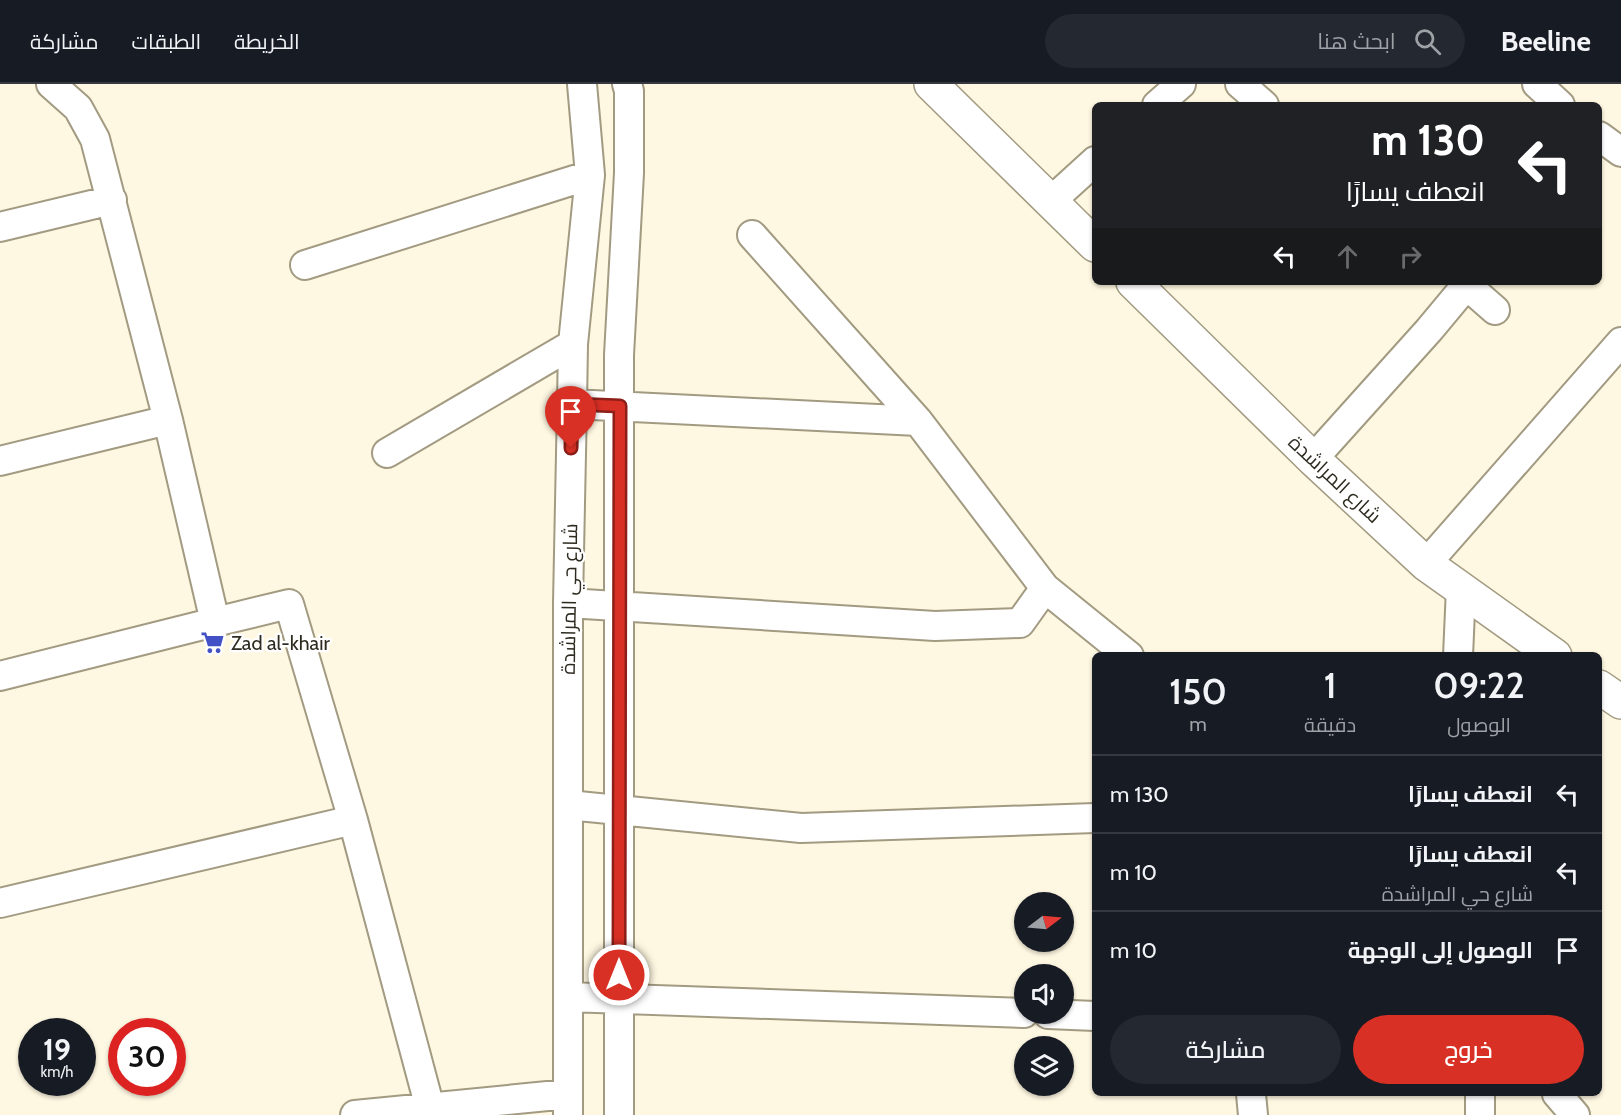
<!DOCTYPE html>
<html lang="ar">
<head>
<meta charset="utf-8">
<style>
  body { margin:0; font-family:Cabin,Cairo,sans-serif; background:#242831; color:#f1f3f6; direction:rtl; height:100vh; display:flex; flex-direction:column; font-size:22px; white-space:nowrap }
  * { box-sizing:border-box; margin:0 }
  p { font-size:20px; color:#9ea1a6 }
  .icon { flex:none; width:33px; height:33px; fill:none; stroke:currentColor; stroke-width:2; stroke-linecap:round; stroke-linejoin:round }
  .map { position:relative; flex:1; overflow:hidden; direction:ltr }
  .sheet { position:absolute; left:1092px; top:568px; width:510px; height:444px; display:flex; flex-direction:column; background:#171b24; border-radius:9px; box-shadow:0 2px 4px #0004; direction:rtl }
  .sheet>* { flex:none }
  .banner { position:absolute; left:1092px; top:18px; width:510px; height:183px; border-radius:9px; box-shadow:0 2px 4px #0004; direction:rtl; background:#202124; color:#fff; overflow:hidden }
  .needle { width:39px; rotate:74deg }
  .buttons { position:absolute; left:1014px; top:808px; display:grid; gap:12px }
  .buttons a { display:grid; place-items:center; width:60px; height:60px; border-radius:50%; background:#171b24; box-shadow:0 2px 4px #0004; font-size:30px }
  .speed { position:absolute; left:18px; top:934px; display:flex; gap:12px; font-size:30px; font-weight:700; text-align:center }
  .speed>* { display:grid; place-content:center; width:78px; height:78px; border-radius:50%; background:#171b24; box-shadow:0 2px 4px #0004; line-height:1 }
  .speed small { font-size:15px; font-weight:400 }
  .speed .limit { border:9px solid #d22; background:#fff; color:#111 }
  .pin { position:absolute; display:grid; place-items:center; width:51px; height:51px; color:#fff; margin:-62px -26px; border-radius:50% 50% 50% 0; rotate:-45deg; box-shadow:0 0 6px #0007 }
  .pin .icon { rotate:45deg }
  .me { position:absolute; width:66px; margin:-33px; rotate:0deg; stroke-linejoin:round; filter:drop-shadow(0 0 4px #0008) }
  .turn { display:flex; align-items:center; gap:21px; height:126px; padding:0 18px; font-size:27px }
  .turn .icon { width:78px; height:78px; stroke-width:2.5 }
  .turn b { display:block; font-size:42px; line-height:51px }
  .lanes { display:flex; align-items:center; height:57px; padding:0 18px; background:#0003; justify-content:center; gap:30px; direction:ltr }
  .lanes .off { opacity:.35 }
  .eta { display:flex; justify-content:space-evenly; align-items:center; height:102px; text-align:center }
  .eta b { font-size:36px; font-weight:600; line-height:42px }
  .button { display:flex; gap:12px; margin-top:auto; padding:12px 18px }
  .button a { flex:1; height:69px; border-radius:36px; background:#d93025; color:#fff; font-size:24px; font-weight:600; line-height:69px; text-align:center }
  .button a+a { background:#242831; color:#f1f3f6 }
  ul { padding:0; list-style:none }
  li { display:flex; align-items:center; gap:18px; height:78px; padding:0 18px; border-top:2px solid #363941 }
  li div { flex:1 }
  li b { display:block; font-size:22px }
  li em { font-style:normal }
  header { display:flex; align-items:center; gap:36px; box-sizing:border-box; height:84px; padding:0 30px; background:#171b24; border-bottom:2px solid #363941 }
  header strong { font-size:28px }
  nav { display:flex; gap:33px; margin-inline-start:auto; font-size:21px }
  .search { width:420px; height:54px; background:#242831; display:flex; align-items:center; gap:15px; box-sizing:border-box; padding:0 21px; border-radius:33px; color:#9ea1a6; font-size:22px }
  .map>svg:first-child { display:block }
</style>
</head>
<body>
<header>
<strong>Beeline</strong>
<div class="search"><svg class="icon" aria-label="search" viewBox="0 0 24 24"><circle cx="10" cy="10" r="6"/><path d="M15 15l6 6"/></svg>ابحث هنا</div>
<nav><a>الخريطة</a><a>الطبقات</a><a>مشاركة</a></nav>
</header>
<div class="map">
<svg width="1621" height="1031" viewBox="0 0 1621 1031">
  <rect width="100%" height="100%" fill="#fef7e1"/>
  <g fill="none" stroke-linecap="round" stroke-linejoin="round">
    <defs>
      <path id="street" d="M51,0L78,24L95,55L168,336L215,538L289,520L353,736L430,1024
        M1240,0L1264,21
        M1537,0L1560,21
        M1157,21L1181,0
        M1599,52L1621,68
        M1051,117L1095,77
        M0,143L112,116
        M752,151L918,337L1045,504L1129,572
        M305,181L590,91
        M1463,198L1495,226
        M572,320L918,337
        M387,369L573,260
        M1313,375L1429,246L1469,198
        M0,377L168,336
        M1426,480L1621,258
        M568,519L935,542L1020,539L1045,504
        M1458,572L1461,504
        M0,592L215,538
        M568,721L801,744L1095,734
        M0,819L353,736
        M568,913L1024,929
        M1048,930L1095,932
        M1251,1010L1253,1031
        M1557,1010L1575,1031
        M355,1031L568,1010
        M568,1031V519L572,320L573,260L590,91L582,0
        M619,1031V271L629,89V7L627,0
        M1480,1031V1010"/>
      <path id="secondary" d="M931,0L1095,161
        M1133,198L1313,375L1426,480L1555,572
        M1599,603L1621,618"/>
    </defs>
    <use href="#street" stroke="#a29a81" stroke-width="32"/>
    <use href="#secondary" stroke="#a29a81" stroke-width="36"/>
    <use href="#street" stroke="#fff" stroke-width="28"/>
    <use href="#secondary" stroke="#fff" stroke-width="33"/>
  </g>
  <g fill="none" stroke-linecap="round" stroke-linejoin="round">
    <defs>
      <path id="route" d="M571,364L572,320L620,322L619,891"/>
    </defs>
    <use href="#route" stroke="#8d1f18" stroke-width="15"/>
    <use href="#route" stroke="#d93025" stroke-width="10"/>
  </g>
  <defs>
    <symbol id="supermarket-bare" viewBox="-9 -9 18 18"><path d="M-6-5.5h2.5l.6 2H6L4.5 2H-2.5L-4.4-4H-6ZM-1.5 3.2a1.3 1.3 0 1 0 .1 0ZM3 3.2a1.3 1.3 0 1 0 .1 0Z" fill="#4252c6" stroke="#fff" stroke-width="2.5" paint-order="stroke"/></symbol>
  </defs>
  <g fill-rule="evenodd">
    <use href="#supermarket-bare" x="196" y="542" width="33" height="33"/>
  </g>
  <g text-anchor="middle" stroke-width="4.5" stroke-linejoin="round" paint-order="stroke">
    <g font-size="20" fill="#2e2b20" stroke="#fff">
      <text transform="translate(1335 395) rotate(43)" y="7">شارع المراشدة</text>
      <text transform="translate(569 515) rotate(-89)" y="7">شارع حي المراشدة</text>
    </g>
    <g font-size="20" fill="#2e2b20" stroke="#fff" text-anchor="start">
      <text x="231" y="566">Zad al-khair</text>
    </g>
  </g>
</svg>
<div class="buttons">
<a><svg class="needle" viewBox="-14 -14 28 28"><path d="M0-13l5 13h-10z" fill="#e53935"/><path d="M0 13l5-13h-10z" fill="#9ea1a6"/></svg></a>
<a><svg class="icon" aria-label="sound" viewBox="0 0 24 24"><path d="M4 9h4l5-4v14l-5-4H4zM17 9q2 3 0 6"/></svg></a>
<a><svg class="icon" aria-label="layers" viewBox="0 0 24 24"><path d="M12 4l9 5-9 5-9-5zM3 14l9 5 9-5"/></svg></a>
</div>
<div class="speed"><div>19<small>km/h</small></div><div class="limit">30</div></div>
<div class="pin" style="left:571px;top:364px;background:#d93025"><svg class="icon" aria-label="arrive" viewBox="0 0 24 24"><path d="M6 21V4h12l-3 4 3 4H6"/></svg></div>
<svg class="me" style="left:619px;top:891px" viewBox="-20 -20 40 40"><circle r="17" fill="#d93025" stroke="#fff" stroke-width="3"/><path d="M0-11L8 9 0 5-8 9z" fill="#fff"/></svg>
<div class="banner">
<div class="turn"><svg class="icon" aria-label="left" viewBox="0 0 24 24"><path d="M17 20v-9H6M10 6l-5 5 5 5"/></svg><div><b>130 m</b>انعطف يسارًا</div></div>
<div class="lanes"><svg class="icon" aria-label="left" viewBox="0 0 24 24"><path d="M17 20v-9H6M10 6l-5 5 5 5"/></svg><svg class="icon off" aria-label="ahead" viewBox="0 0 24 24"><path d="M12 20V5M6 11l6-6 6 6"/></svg><svg class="icon off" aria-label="right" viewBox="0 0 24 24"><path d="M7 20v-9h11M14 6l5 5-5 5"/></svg></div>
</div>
<section class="sheet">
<div class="eta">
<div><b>09:22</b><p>الوصول</p></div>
<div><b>1</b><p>دقيقة</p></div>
<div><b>150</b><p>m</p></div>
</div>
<ul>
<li><svg class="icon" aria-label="left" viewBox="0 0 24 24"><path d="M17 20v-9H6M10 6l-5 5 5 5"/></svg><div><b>انعطف يسارًا</b></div><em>130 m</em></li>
<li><svg class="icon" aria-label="left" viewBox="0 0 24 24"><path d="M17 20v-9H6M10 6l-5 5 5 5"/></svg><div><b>انعطف يسارًا</b><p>شارع حي المراشدة</p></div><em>10 m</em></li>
<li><svg class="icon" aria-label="arrive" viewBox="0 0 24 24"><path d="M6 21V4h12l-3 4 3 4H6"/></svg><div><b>الوصول إلى الوجهة</b></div><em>10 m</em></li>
</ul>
<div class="button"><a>خروج</a><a>مشاركة</a></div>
</section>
</div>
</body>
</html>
